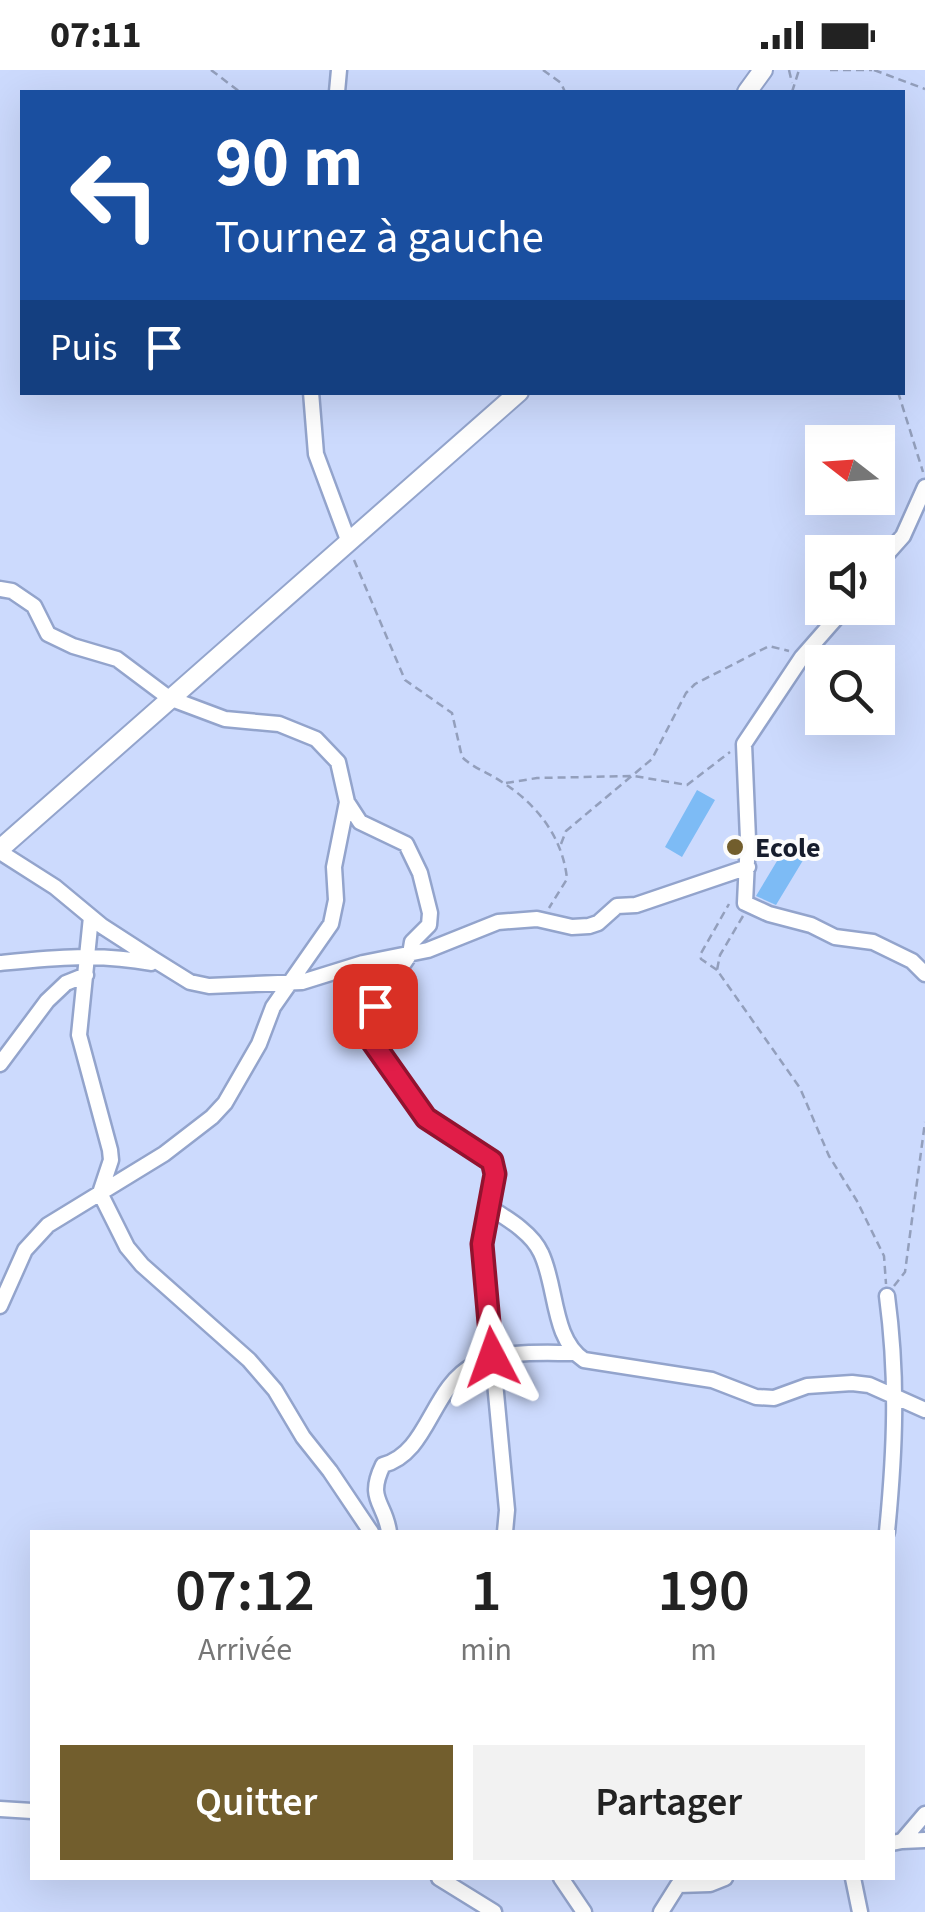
<!DOCTYPE html>
<html lang="fr">
<head>
<meta charset="utf-8">
<style>
  body { margin:0; font-family:"Source Sans 3",sans-serif; background:#f2f2f2; color:#222; height:100vh; display:flex; flex-direction:column; font-size:38px; white-space:nowrap }
  * { box-sizing:border-box; margin:0 }
  p { font-size:32px; color:#767676 }
  .icon { flex:none; width:55px; height:55px; fill:none; stroke:currentColor; stroke-width:2; stroke-linecap:round; stroke-linejoin:round }
  .map { position:relative; flex:1; overflow:hidden }
  .side { position:absolute; left:30px; top:1460px; width:865px; height:350px; display:flex; flex-direction:column; background:#fff; border-radius:0px; box-shadow:0 10px 40px #0002 }
  .side>* { flex:none }
  .guide { position:absolute; left:20px; top:20px; width:885px; height:305px; border-radius:0px; box-shadow:0 10px 40px #0002; background:#1a4fa0; color:#fff; overflow:hidden }
  .needle { width:65px; rotate:287deg }
  .tools { position:absolute; left:805px; top:355px; display:grid; gap:20px }
  .tools a { display:grid; place-items:center; width:90px; height:90px; border-radius:0px; background:#fff; box-shadow:0 10px 40px #0002; font-size:50px }
  .pin { position:absolute; display:grid; place-items:center; width:85px; height:85px; color:#fff; margin:-42px; border-radius:20px; box-shadow:0 5px 15px #0006 }
  .me { position:absolute; width:110px; margin:-55px; rotate:356deg; stroke-linejoin:round; filter:drop-shadow(0 0 8px #0008) }
  .turn { display:flex; align-items:center; gap:35px; height:210px; padding:0 30px; font-size:45px }
  .turn .icon { width:130px; height:130px; stroke-width:2.5 }
  .turn b { display:block; font-size:70px; line-height:85px }
  .then { display:flex; align-items:center; height:95px; padding:0 30px; background:#0003; gap:20px; font-size:38px }
  .eta { display:flex; justify-content:space-evenly; align-items:center; height:170px; text-align:center }
  .eta b { font-size:60px; font-weight:600; line-height:70px }
  .action { display:flex; gap:20px; margin-top:auto; padding:20px 30px }
  .action a { flex:1; height:115px; border-radius:0px; background:#725e2d; color:#fff; font-size:40px; font-weight:600; line-height:115px; text-align:center }
  .action a+a { background:#f2f2f2; color:#222 }
  .status { display:flex; justify-content:space-between; align-items:center; height:70px; padding:0 50px; background:#fff; direction:ltr }
  .status svg { height:28px; fill:currentColor }
  .map>svg:first-child { display:block }
</style>
</head>
<body>
<div class="status"><b>07:11</b><svg viewBox="0 0 49 12"><path d="M0 12V9h3v3zM5 12V6h3v6zM10 12V3h3v9zM15 12V0h3v12zM26 1h20v11H26zM47 4h2v5h-2z"/></svg></div>
<div class="map">
<svg width="925" height="1842" viewBox="0 0 925 1842">
  <rect width="100%" height="100%" fill="#ccdafd"/>
  <path fill="#7dbbf5" d="M697,720L715,730L682,787L665,777Z
    M789,771L808,782L776,835L756,826Z"/>
  <g fill="none" stroke-linecap="round" stroke-linejoin="round">
    <defs>
      <path id="minor" d="M337,22L339,0
        M311,322L316,384L348,470
        M878,494L903,466L925,417
        M0,519L12,521L34,536L48,564L73,576L117,589L169,628L225,649L279,654L316,669L338,692L347,732L334,797L336,830L331,854L273,937L259,974L225,1033L212,1047L164,1084L48,1155L25,1180L0,1236
        M845,538L802,587L744,674L748,769L745,833L769,844L811,855L835,867L873,872L912,891L925,904
        M347,732L360,752L406,774L420,803L430,843L429,855L412,872L410,884L375,936L369,959L371,970L426,1049L492,1091L495,1104L482,1174L507,1440L505,1462
        M0,782L55,817L102,856L153,889L190,912L209,916L302,912L363,893L428,880L498,852L537,849L572,857L589,856L598,853L617,836L636,835L748,797
        M91,847L79,965L110,1080L111,1090L100,1123L127,1177L142,1195L249,1290L275,1320L303,1367L330,1401L371,1462
        M0,893C52,888 100,883 151,893
        M0,994L47,931L66,913L86,905
        M489,1137C508,1149 532,1163 541,1183C557,1216 552,1269 584,1290L712,1310L756,1327L774,1328L807,1316L852,1313L869,1315L925,1340
        M887,1226C898,1308 895,1380 887,1462
        M389,1462C385,1432 366,1430 383,1395C429,1383 431,1317 474,1295C504,1280 540,1283 573,1283
        M0,1739L32,1741
        M902,1771L925,1770
        M892,1773L902,1771L925,1744
        M439,1808L494,1842
        M561,1808L584,1842
        M853,1808L860,1842
        M661,1842L678,1815L710,1814L725,1808"/>
      <path id="tertiary" d="M747,22L763,0
        M0,779L519,322"/>
    </defs>
    <use href="#minor" stroke="#93a4cc" stroke-width="19"/>
    <use href="#tertiary" stroke="#93a4cc" stroke-width="22"/>
    <path stroke="#939fbc" stroke-width="2.5" stroke-dasharray="8 5" stroke-linecap="butt" d="M211,0L240,22
      M543,0L561,13L565,22
      M789,0L792,13
      M830,0H872
      M874,0L925,19
      M792,22L799,0
      M898,322L923,402
      M354,490L405,610L452,643L462,687C473,698 489,703 502,712C537,734 563,768 567,809L549,838
      M814,593L822,597
      M506,713L537,708L634,706L687,715L730,682
      M561,774L566,761L652,689L686,623L695,614L769,576L789,581
      M743,846L720,885L717,900L800,1018L829,1086L857,1131L884,1186L886,1214
      M717,900L701,889L700,885L729,834
      M894,1216L905,1202L925,1052"/>
    <use href="#minor" stroke="#fff" stroke-width="14"/>
    <use href="#tertiary" stroke="#fff" stroke-width="18"/>
  </g>
  <g fill="none" stroke-linecap="round" stroke-linejoin="round">
    <defs>
      <path id="route" d="M375,936L369,959L371,970L426,1048L492,1091L495,1104L482,1174L492,1287"/>
    </defs>
    <use href="#route" stroke="#92132f" stroke-width="25"/>
    <use href="#route" stroke="#e11d48" stroke-width="18"/>
  </g>
  <circle fill="#725e2d" stroke="#fcfcfc" stroke-width="4" cx="735" cy="777" r="10"/>
  <g text-anchor="middle" stroke-width="8" stroke-linejoin="round" paint-order="stroke">
    <g font-size="28" font-weight="bold" fill="#171d2c" stroke="#fcfcfc" text-anchor="start">
      <text x="755" y="787">Ecole</text>
    </g>
  </g>
</svg>
<div class="tools">
<a><svg class="needle" viewBox="-14 -14 28 28"><path d="M0-13l5 13h-10z" fill="#e53935"/><path d="M0 13l5-13h-10z" fill="#767676"/></svg></a>
<a><svg class="icon" aria-label="sound" viewBox="0 0 24 24"><path d="M4 9h4l5-4v14l-5-4H4zM17 9q2 3 0 6"/></svg></a>
<a><svg class="icon" aria-label="search" viewBox="0 0 24 24"><circle cx="10" cy="10" r="6"/><path d="M15 15l6 6"/></svg></a>
</div>
<div class="pin" style="left:375px;top:936px;background:#d93025"><svg class="icon" aria-label="arrive" viewBox="0 0 24 24"><path d="M6 21V4h12l-3 4 3 4H6"/></svg></div>
<svg class="me" style="left:492px;top:1287px" viewBox="-20 -20 40 40"><path d="M0-17L14 15 0 8-14 15z" fill="#e11d48" stroke="#fff" stroke-width="4"/></svg>
<div class="guide">
<div class="turn"><svg class="icon" aria-label="left" viewBox="0 0 24 24"><path d="M17 20v-9H6M10 6l-5 5 5 5"/></svg><div><b>90 m</b>Tournez à gauche</div></div>
<div class="then">Puis<svg class="icon" aria-label="arrive" viewBox="0 0 24 24"><path d="M6 21V4h12l-3 4 3 4H6"/></svg></div>
</div>
<section class="side">
<div class="eta">
<div><b>07:12</b><p>Arrivée</p></div>
<div><b>1</b><p>min</p></div>
<div><b>190</b><p>m</p></div>
</div>
<div class="action"><a>Quitter</a><a>Partager</a></div>
</section>
</div>
</body>
</html>
